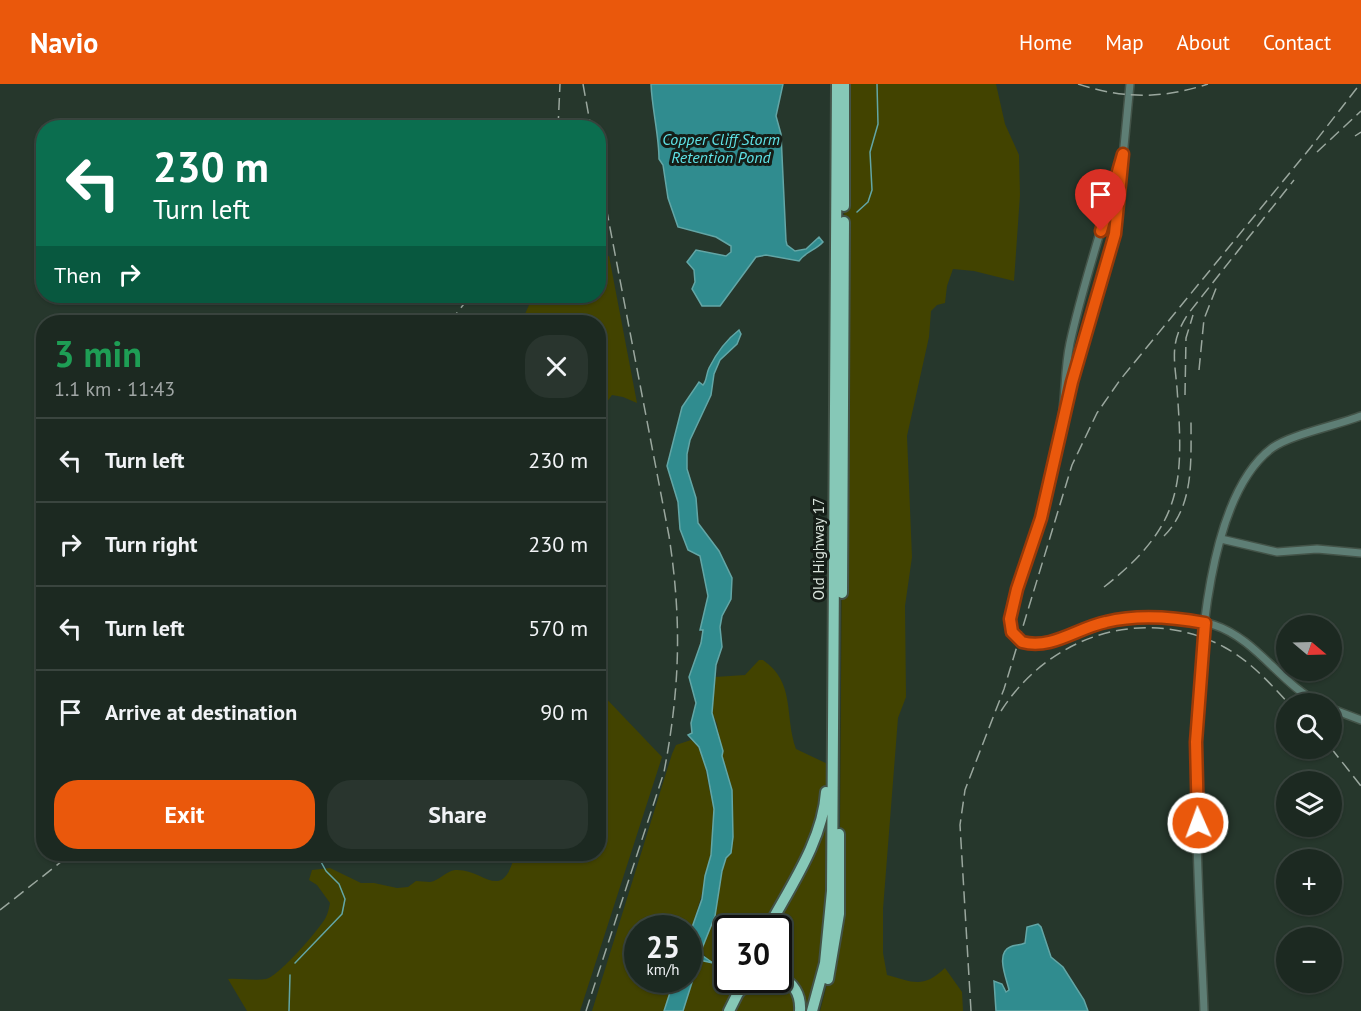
<!DOCTYPE html>
<html lang="en">
<head>
<meta charset="utf-8">
<style>
  body { margin:0; font-family:"PT Sans",sans-serif; background:#29352e; color:#f1f3f6; height:100vh; display:flex; flex-direction:column; font-size:22px; white-space:nowrap }
  * { box-sizing:border-box; margin:0 }
  p { font-size:20px; color:#a0a6a5 }
  .icon { flex:none; width:33px; height:33px; fill:none; stroke:currentColor; stroke-width:2; stroke-linecap:round; stroke-linejoin:round }
  .map { position:relative; flex:1; overflow:hidden }
  .panel { position:absolute; left:36px; top:231px; width:570px; height:546px; display:flex; flex-direction:column; background:#1c2921; border-radius:24px; box-shadow:0 2px 4px #0004,0 0 0 2px #3a453f }
  .panel>* { flex:none }
  .guide { position:absolute; left:36px; top:36px; width:570px; height:183px; border-radius:24px; box-shadow:0 2px 4px #0004,0 0 0 2px #3a453f; background:#0b6e4f; color:#fff; overflow:hidden }
  .needle { width:39px; rotate:109deg }
  .buttons { position:absolute; left:1276px; top:531px; display:grid; gap:12px }
  .buttons a { display:grid; place-items:center; width:66px; height:66px; border-radius:50%; background:#1c2921; box-shadow:0 2px 4px #0004,0 0 0 2px #3a453f; font-size:30px }
  .speed { position:absolute; left:624px; top:831px; display:flex; gap:12px; font-size:30px; font-weight:700; text-align:center }
  .speed>* { display:grid; place-content:center; width:78px; height:78px; border-radius:50%; background:#1c2921; box-shadow:0 2px 4px #0004,0 0 0 2px #3a453f; line-height:1 }
  .speed small { font-size:15px; font-weight:400 }
  .speed .limit { border:3px solid #111; border-radius:9px; background:#fff; color:#111 }
  .pin { position:absolute; display:grid; place-items:center; width:51px; height:51px; color:#fff; margin:-62px -26px; border-radius:50% 50% 50% 0; rotate:-45deg; box-shadow:0 0 6px #0007 }
  .pin .icon { rotate:45deg }
  .me { position:absolute; width:66px; margin:-33px; rotate:358deg; stroke-linejoin:round; filter:drop-shadow(0 0 4px #0008) }
  .turn { display:flex; align-items:center; gap:21px; height:126px; padding:0 18px; font-size:27px }
  .turn .icon { width:78px; height:78px; stroke-width:2.5 }
  .turn b { display:block; font-size:42px; line-height:51px }
  .then { display:flex; align-items:center; height:57px; padding:0 18px; background:#0003; gap:12px; font-size:22px }
  .round { display:grid; place-items:center; flex:none; width:63px; height:63px; border-radius:24px; background:#29352e }
  .headline { display:flex; align-items:center; justify-content:space-between; height:102px; padding:0 18px }
  h1 { font-size:36px; font-weight:700; line-height:45px; color:#1e9e55 }
  .action { display:flex; gap:12px; margin-top:auto; padding:12px 18px }
  .action a { flex:1; height:69px; border-radius:24px; background:#ea580c; color:#fff; font-size:24px; font-weight:700; line-height:69px; text-align:center }
  .action a+a { background:#29352e; color:#f1f3f6 }
  ul { padding:0; list-style:none }
  li { display:flex; align-items:center; gap:18px; height:84px; padding:0 18px; border-top:2px solid #3a453f }
  li div { flex:1 }
  li b { display:block; font-size:22px }
  li em { font-style:normal }
  header { display:flex; align-items:center; gap:36px; box-sizing:border-box; height:84px; padding:0 30px; background:#ea580c; color:#fff }
  header strong { font-size:28px }
  nav { display:flex; gap:33px; margin-inline-start:auto; font-size:21px }
  .map>svg:first-child { display:block }
</style>
</head>
<body>
<header>
<strong>Navio</strong>
<nav><a>Home</a><a>Map</a><a>About</a><a>Contact</a></nav>
</header>
<div class="map">
<svg width="1361" height="927" viewBox="0 0 1361 927">
  <rect width="100%" height="100%" fill="#26372c"/>
  <path fill="#424300" fill-rule="evenodd" d="M845,0H996L1005,40L1019,71L1020,111L1014,197L974,187L953,185L947,202L945,219L937,221L931,227L929,253L907,352L912,473L905,522L906,613L898,634L883,825V869L887,891C913,898 923,905 945,884L962,908L963,927H820L833,877L840,747Z
    M609,172L637,319L623,313L612,311L601,326L599,337L598,238H515L518,232L525,230L533,212H598L599,175Z
    M759,576H763C796,599 784,631 796,665L832,682L831,832L811,927H683L700,876L711,879L701,867L715,832L722,787L726,774L731,770L733,753L732,706L722,672L717,640L712,629L715,593L745,591ZM728,844H778V896H728Z
    M599,607L662,673L580,927H247L228,895C240,894 254,897 266,895C277,894 320,845 326,833C328,829 329,824 330,819L317,801L309,796L312,786L330,784L361,799H374L397,804L408,803L416,797C420,797 426,798 430,798C439,797 446,787 455,786C484,784 502,821 515,770H598Z
    M691,656C704,664 705,684 708,698C709,707 713,716 714,725C716,768 702,812 689,852L688,844H638V896H674L664,927H592L672,670L676,661Z"/>
  <path fill="#308c8f" stroke="#63a6a6" stroke-width="1.5" d="M651,0H783L776,32L781,50L786,157L787,161L795,167L806,165L819,153L823,158C816,166 805,168 799,177L766,171L756,173L720,222H702L692,205L695,198L694,186L687,178L696,166L726,172L731,168V162L716,153L678,143L668,114L663,81L659,75C659,51 652,25 651,0Z
    M739,246L741,250L737,260L720,276L714,290L711,311L690,356L687,370V385L696,414L698,439L719,467L732,494L731,515L722,532L720,543L722,563L716,581L712,629L723,667L722,672L732,706L733,753L731,769L726,774L722,787L715,832L701,867L703,872L713,879L699,876L683,927H664L674,896H688L689,852L702,815L705,792L711,771L714,725L707,687L699,663L688,651L692,649L691,639L696,619L689,593L701,559L703,546H700L708,512L700,472L688,466L680,445L678,418L667,382L682,323L699,298L703,301C707,297 706,290 709,284C716,270 726,256 739,246Z
    M1038,840L1041,843L1051,873L1063,883L1084,916L1088,927H996L994,897L1002,900L1006,908L1009,906C1007,896 995,869 1010,863C1015,860 1019,862 1025,859L1027,843Z"/>
  <g fill="none" stroke-linecap="round" stroke-linejoin="round">
    <path stroke="#63a6a6" stroke-width="1.5" d="M857,128L868,118L872,106L870,68L878,40L877,0
      M295,879L342,830L345,815L339,800L326,787L320,776
      M289,927L290,891"/>
    <defs>
      <path id="street" d="M1123,70C1106,133 1084,195 1070,259C1064,287 1066,314 1061,341C1056,372 1050,405 1041,435C1034,460 994,542 1022,559C1051,566 1073,547 1100,539C1135,530 1180,530 1214,541C1257,555 1281,601 1321,620
        M1123,73L1130,0
        M1066,323L1115,151L1122,87
        M1221,455L1277,468L1317,465L1361,469
        M1332,625L1361,636
        M1204,927C1200,805 1168,442 1272,364C1289,351 1338,341 1361,332"/>
      <path id="primary" d="M844,122V0
        M842,509L844,138
        M768,844C790,803 823,756 826,708
        M778,892C794,898 801,911 800,927
        M828,895L839,830V750
        M729,927L738,909L751,896
        M812,927L825,879L832,807L837,0"/>
    </defs>
    <use href="#street" stroke="#435348" stroke-width="10"/>
    <use href="#primary" stroke="#435348" stroke-width="14"/>
    <use href="#street" stroke="#5e7e75" stroke-width="7"/>
    <use href="#primary" stroke="#86c8b7" stroke-width="10"/>
    <path stroke="#9aa79e" stroke-width="1.5" stroke-dasharray="12 6" stroke-linecap="butt" d="M583,0L591,44
      M1078,0C1124,15 1162,15 1208,0
      M558,44L560,0
      M1355,52L1361,48
      M1317,68L1361,27
      M450,238L470,212
      M1199,286L1204,235L1217,202
      M1185,311L1186,254L1193,231
      M1164,452C1194,422 1191,377 1191,338
      M1104,503C1183,441 1184,400 1177,304C1174,272 1170,258 1188,230L1294,96
      M1001,627C1049,552 1143,520 1224,563C1250,577 1269,598 1289,620
      M1331,664L1361,702
      M0,826L71,770
      M586,927L664,688C680,604 682,537 669,452L598,81
      M971,927L960,741L965,706L1004,605L1072,381L1097,329L1120,296L1311,63L1360,0"/>
  </g>
  <g fill="none" stroke-linecap="round" stroke-linejoin="round">
    <defs>
      <path id="route" d="M1101,147L1123,70L1115,150L1072,298L1041,434L1017,505L1010,535L1012,548L1022,558C1052,566 1077,544 1106,538C1138,530 1173,533 1205,539L1196,658L1198,739"/>
    </defs>
    <use href="#route" stroke="#983908" stroke-width="15"/>
    <use href="#route" stroke="#ea580c" stroke-width="10"/>
  </g>
  <g text-anchor="middle" stroke-width="6" stroke-linejoin="round" paint-order="stroke">
    <g font-size="15" fill="#d9e4dc" stroke="#151d17">
      <text transform="translate(819 465) rotate(-90)" y="5">Old Highway 17</text>
    </g>
    <g font-size="16" font-style="italic" fill="#5fe3e7" stroke="#151d17">
      <text x="721" y="61">Copper Cliff Storm<tspan x="721" dy="18">Retention Pond</tspan></text>
    </g>
  </g>
</svg>
<div class="buttons">
<a><svg class="needle" viewBox="-14 -14 28 28"><path d="M0-13l5 13h-10z" fill="#e53935"/><path d="M0 13l5-13h-10z" fill="#a0a6a5"/></svg></a>
<a><svg class="icon" aria-label="search" viewBox="0 0 24 24"><circle cx="10" cy="10" r="6"/><path d="M15 15l6 6"/></svg></a>
<a><svg class="icon" aria-label="layers" viewBox="0 0 24 24"><path d="M12 4l9 5-9 5-9-5zM3 14l9 5 9-5"/></svg></a>
<a>+</a>
<a>−</a>
</div>
<div class="speed"><div>25<small>km/h</small></div><div class="limit">30</div></div>
<div class="pin" style="left:1101px;top:147px;background:#d93025"><svg class="icon" aria-label="arrive" viewBox="0 0 24 24"><path d="M6 21V4h12l-3 4 3 4H6"/></svg></div>
<svg class="me" style="left:1198px;top:739px" viewBox="-20 -20 40 40"><circle r="17" fill="#ea580c" stroke="#fff" stroke-width="3"/><path d="M0-11L8 9 0 5-8 9z" fill="#fff"/></svg>
<div class="guide">
<div class="turn"><svg class="icon" aria-label="left" viewBox="0 0 24 24"><path d="M17 20v-9H6M10 6l-5 5 5 5"/></svg><div><b>230 m</b>Turn left</div></div>
<div class="then">Then<svg class="icon" aria-label="right" viewBox="0 0 24 24"><path d="M7 20v-9h11M14 6l5 5-5 5"/></svg></div>
</div>
<section class="panel">
<div class="headline"><div><h1>3 min</h1><p>1.1 km · 11:43</p></div><a class="round"><svg class="icon" aria-label="close" viewBox="0 0 24 24"><path d="M6 6l12 12M18 6L6 18"/></svg></a></div>
<ul>
<li><svg class="icon" aria-label="left" viewBox="0 0 24 24"><path d="M17 20v-9H6M10 6l-5 5 5 5"/></svg><div><b>Turn left</b></div><em>230 m</em></li>
<li><svg class="icon" aria-label="right" viewBox="0 0 24 24"><path d="M7 20v-9h11M14 6l5 5-5 5"/></svg><div><b>Turn right</b></div><em>230 m</em></li>
<li><svg class="icon" aria-label="left" viewBox="0 0 24 24"><path d="M17 20v-9H6M10 6l-5 5 5 5"/></svg><div><b>Turn left</b></div><em>570 m</em></li>
<li><svg class="icon" aria-label="arrive" viewBox="0 0 24 24"><path d="M6 21V4h12l-3 4 3 4H6"/></svg><div><b>Arrive at destination</b></div><em>90 m</em></li>
</ul>
<div class="action"><a>Exit</a><a>Share</a></div>
</section>
</div>
</body>
</html>
